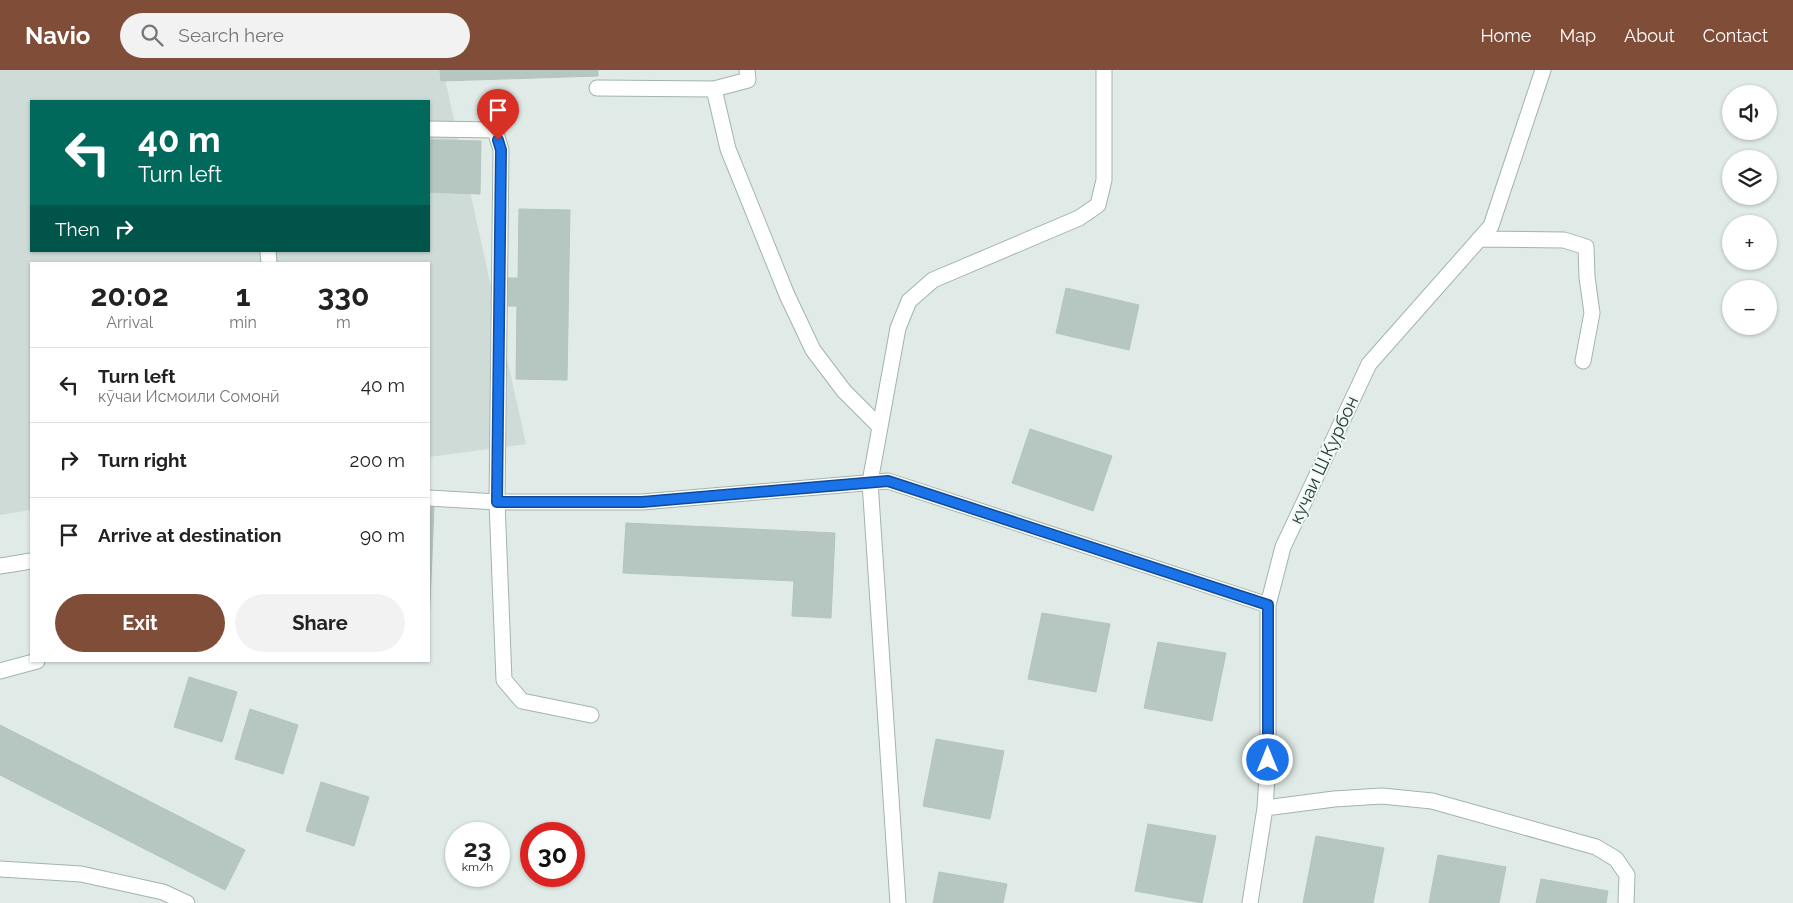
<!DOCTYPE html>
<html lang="en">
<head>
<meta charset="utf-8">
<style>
  body { margin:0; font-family:Raleway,sans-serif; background:#f2f2f2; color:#222; height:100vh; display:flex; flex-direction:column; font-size:19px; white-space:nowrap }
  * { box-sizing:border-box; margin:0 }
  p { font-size:16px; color:#767676 }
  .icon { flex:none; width:28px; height:28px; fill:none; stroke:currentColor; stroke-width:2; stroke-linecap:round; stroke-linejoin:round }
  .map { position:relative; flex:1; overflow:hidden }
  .sheet { position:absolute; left:30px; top:192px; width:400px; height:400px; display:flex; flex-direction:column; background:#fff; border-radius:0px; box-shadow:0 1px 4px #0004 }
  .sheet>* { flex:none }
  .hud { position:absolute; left:30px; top:30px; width:400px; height:152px; border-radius:0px; box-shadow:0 1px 4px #0004; background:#00695c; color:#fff; overflow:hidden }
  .fabs { position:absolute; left:1722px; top:15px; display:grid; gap:10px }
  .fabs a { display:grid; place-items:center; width:55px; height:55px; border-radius:50%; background:#fff; box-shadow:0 1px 4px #0004; font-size:25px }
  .speed { position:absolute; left:445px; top:752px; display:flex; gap:10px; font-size:25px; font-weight:700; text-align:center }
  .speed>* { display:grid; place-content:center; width:65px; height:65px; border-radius:50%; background:#fff; box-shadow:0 1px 4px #0004; line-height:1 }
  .speed small { font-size:12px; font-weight:400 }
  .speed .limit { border:8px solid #d22; background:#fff; color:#111 }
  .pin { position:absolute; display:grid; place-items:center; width:42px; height:42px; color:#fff; margin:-51px -21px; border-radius:50% 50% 50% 0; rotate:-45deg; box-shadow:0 0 5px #0007 }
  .pin .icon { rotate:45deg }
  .me { position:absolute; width:55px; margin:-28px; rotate:0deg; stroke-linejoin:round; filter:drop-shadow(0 0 4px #0008) }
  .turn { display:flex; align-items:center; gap:18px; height:105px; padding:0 25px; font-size:22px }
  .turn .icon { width:65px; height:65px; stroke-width:2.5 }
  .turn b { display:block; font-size:35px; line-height:42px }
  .then { display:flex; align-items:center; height:48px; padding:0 25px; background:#0003; gap:10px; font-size:19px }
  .eta { display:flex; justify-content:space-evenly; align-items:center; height:85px; text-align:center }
  .eta b { font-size:30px; font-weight:700; line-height:35px }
  .button { display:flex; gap:10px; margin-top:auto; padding:10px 25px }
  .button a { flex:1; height:58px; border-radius:30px; background:#804d39; color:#fff; font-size:20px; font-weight:700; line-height:58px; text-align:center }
  .button a+a { background:#f2f2f2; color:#222 }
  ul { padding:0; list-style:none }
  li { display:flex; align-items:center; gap:15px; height:75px; padding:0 25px; border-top:1px solid #e0e0e0 }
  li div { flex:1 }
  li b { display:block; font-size:19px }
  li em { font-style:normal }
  header { display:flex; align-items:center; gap:30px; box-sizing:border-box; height:70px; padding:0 25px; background:#804d39; color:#fff }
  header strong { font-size:24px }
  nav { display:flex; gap:28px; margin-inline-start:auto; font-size:18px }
  .search { width:350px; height:45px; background:#f2f2f2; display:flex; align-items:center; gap:12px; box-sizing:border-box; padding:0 18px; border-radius:28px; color:#767676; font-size:19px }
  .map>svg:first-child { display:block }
</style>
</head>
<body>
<header>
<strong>Navio</strong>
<div class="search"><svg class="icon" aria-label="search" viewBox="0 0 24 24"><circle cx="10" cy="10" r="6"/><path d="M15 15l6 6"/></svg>Search here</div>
<nav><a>Home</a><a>Map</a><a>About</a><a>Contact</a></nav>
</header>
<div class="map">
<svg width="1793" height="833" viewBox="0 0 1793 833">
  <rect width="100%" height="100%" fill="#e0ebe7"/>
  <path fill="#cedbd6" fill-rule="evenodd" d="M0,0H443L526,374L429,387V194H31V440L0,445ZM31,31H429V181H31Z"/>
  <path fill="#b6c6c0" stroke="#b3c5be" d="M440,0H598V6L441,11Z
    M429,70L481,71L480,124L429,122Z
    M519,139L570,140L567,310L516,309L517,236H500L501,208H518Z
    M1066,218L1139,235L1129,280L1056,263Z
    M1030,359L1112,386L1093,441L1012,413Z
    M429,437H434L429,557Z
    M626,453L835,463L831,548L792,546L794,511L623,503Z
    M1042,543L1110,554L1096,622L1028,609Z
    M1158,572L1226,583L1212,651L1144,638Z
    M189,607L237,622L222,672L174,657Z
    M250,639L298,655L283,704L235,689Z
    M0,655L245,780L225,820L0,705Z
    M936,669L1004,681L990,749L923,736Z
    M321,712L369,727L354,776L306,761Z
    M1148,754L1216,766L1202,833L1135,821Z
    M1316,766L1384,778L1373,833H1303Z
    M1438,785L1506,797L1499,833H1429Z
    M939,802L1007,814L1003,833H933Z
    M1541,809L1608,821L1606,833H1536Z"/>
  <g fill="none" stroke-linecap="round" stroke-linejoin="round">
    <defs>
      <path id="minor" d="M597,18L714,19L728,79L787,225L813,280L844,321L880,357
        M714,19L748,10L747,0
        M429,59L495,60L501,80L497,432L504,610L522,631L591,645
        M1479,169L1564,170L1586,177L1587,207L1592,243L1583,291
        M268,181L269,194
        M429,428L497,432H642L888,411L1268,535
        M0,496L31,491
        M0,601L37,591
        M1265,738L1334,729L1382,726L1432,731L1596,777L1616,789L1627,805L1626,833
        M0,799L81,804L163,822L187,833
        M898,833L870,412L898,258L909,231L933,210L1079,148L1098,135L1104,110V0
        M1250,833L1265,738L1268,690V535L1283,477L1369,294L1491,156L1543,0"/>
    </defs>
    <use href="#minor" stroke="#a3b3ae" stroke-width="17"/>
    <use href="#minor" stroke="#fff" stroke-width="15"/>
  </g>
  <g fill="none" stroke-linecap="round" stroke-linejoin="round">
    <defs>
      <path id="route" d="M498,70L501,80L497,432H642L888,411L1268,535V690"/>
    </defs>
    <use href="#route" stroke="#114b97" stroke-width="12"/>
    <use href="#route" stroke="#1a73e8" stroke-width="9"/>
  </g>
  <g text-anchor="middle" stroke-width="4" stroke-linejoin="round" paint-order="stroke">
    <g font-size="18" fill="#213c36" stroke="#f1f8f5">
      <text transform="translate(1324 390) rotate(-65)" y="6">кучаи Ш.Қурбон</text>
    </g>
  </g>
</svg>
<div class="fabs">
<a><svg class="icon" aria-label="sound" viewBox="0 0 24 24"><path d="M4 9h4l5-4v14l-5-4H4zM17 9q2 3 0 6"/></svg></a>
<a><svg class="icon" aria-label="layers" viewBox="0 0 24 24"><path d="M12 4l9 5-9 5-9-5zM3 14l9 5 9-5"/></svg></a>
<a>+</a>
<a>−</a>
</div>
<div class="speed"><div>23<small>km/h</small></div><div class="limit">30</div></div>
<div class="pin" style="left:498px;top:70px;background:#d93025"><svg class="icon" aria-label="arrive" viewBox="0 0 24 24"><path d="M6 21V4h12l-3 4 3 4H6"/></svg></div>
<svg class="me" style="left:1268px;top:690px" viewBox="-20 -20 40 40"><circle r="17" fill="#1a73e8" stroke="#fff" stroke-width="3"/><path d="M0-11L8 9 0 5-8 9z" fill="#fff"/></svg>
<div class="hud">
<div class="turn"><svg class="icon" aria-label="left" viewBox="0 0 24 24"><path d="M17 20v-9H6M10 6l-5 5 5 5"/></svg><div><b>40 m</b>Turn left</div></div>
<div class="then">Then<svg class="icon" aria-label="right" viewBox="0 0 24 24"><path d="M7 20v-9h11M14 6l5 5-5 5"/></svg></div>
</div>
<section class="sheet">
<div class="eta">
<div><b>20:02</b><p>Arrival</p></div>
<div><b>1</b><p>min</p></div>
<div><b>330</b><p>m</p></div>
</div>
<ul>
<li><svg class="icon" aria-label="left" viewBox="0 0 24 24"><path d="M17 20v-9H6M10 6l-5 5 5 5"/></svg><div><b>Turn left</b><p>кӯчаи Исмоили Сомонӣ</p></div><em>40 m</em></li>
<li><svg class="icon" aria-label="right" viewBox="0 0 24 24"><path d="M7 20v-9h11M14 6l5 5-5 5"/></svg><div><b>Turn right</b></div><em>200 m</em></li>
<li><svg class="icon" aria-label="arrive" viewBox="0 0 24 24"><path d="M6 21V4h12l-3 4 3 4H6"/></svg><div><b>Arrive at destination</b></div><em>90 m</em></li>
</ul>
<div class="button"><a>Exit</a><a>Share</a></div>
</section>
</div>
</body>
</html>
